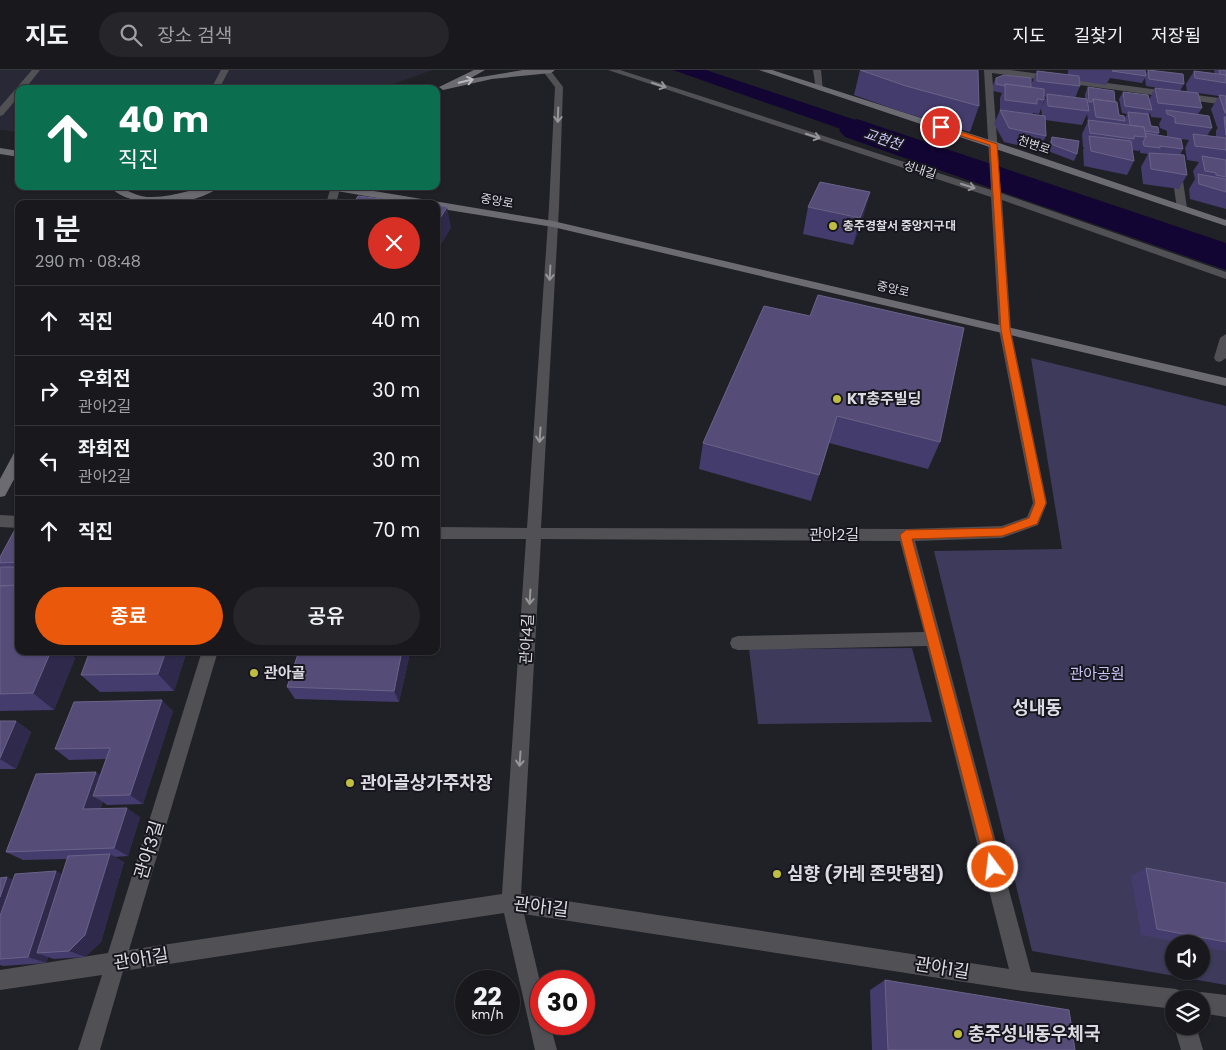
<!DOCTYPE html>
<html lang="ko">
<head>
<meta charset="utf-8">
<style>
  body { margin:0; font-family:Poppins,"Noto Sans KR",sans-serif; background:#25252a; color:#f1f3f6; height:100vh; display:flex; flex-direction:column; font-size:19px; white-space:nowrap }
  * { box-sizing:border-box; margin:0 }
  p { font-size:16px; color:#9fa0a4 }
  .icon { flex:none; width:28px; height:28px; fill:none; stroke:currentColor; stroke-width:2; stroke-linecap:round; stroke-linejoin:round }
  .map { position:relative; flex:1; overflow:hidden }
  .side { position:absolute; left:15px; top:130px; width:425px; height:455px; display:flex; flex-direction:column; background:#18181d; border-radius:10px; box-shadow:0 1px 4px #0004,0 0 0 1px #36373b }
  .side>* { flex:none }
  .hud { position:absolute; left:15px; top:15px; width:425px; height:105px; border-radius:10px; box-shadow:0 1px 4px #0004,0 0 0 1px #36373b; background:#0b6e4f; color:#fff; overflow:hidden }
  .fabs { position:absolute; left:1165px; top:865px; display:grid; gap:10px }
  .fabs a { display:grid; place-items:center; width:45px; height:45px; border-radius:50%; background:#18181d; box-shadow:0 1px 4px #0004,0 0 0 1px #36373b; font-size:25px }
  .speed { position:absolute; left:455px; top:900px; display:flex; gap:10px; font-size:25px; font-weight:700; text-align:center }
  .speed>* { display:grid; place-content:center; width:65px; height:65px; border-radius:50%; background:#18181d; box-shadow:0 1px 4px #0004,0 0 0 1px #36373b; line-height:1 }
  .speed small { font-size:12px; font-weight:400 }
  .speed .limit { border:8px solid #d22; background:#fff; color:#111 }
  .pin { position:absolute; display:grid; place-items:center; width:42px; height:42px; color:#fff; margin:-21px; border:2px solid #fff; border-radius:50%; box-shadow:0 1px 5px #0007 }
  .me { position:absolute; width:55px; margin:-28px; rotate:345deg; stroke-linejoin:round; filter:drop-shadow(0 0 4px #0008) }
  .turn { display:flex; align-items:center; gap:18px; height:105px; padding:0 20px; font-size:22px }
  .turn .icon { width:65px; height:65px; stroke-width:2.5 }
  .turn b { display:block; font-size:35px; line-height:42px }
  .round { display:grid; place-items:center; flex:none; width:52px; height:52px; border-radius:26px; background:#25252a }
  .head { display:flex; align-items:center; justify-content:space-between; height:85px; padding:0 20px }
  h1 { font-size:30px; font-weight:600; line-height:38px }
  .primary-button { display:flex; gap:10px; margin-top:auto; padding:10px 20px }
  .primary-button a { flex:1; height:58px; border-radius:30px; background:#ea580c; color:#fff; font-size:20px; font-weight:600; line-height:58px; text-align:center }
  .primary-button a+a { background:#25252a; color:#f1f3f6 }
  ul { padding:0; list-style:none }
  li { display:flex; align-items:center; gap:15px; height:70px; padding:0 20px; border-top:1px solid #36373b }
  li div { flex:1 }
  li b { display:block; font-size:19px }
  li em { font-style:normal }
  header { display:flex; align-items:center; gap:30px; box-sizing:border-box; height:70px; padding:0 25px; background:#18181d; border-bottom:1px solid #36373b }
  header strong { font-size:24px }
  nav { display:flex; gap:28px; margin-inline-start:auto; font-size:18px }
  .search { width:350px; height:45px; background:#25252a; display:flex; align-items:center; gap:12px; box-sizing:border-box; padding:0 18px; border-radius:28px; color:#9fa0a4; font-size:19px }
  .map>svg:first-child { display:block }
</style>
</head>
<body>
<header>
<strong>지도</strong>
<div class="search"><svg class="icon" aria-label="search" viewBox="0 0 24 24"><circle cx="10" cy="10" r="6"/><path d="M15 15l6 6"/></svg>장소 검색</div>
<nav><a>지도</a><a>길찾기</a><a>저장됨</a></nav>
</header>
<div class="map">
<svg width="1226" height="980" viewBox="0 0 1226 980">
  <rect width="100%" height="100%" fill="#202027"/>
  <path fill="#292836" d="M0,0H433L379,19H19V62L0,60Z"/>
  <path fill="#3d3a5b" fill-rule="evenodd" d="M1031,288L1226,336V915L1032,881L934,481L1062,479ZM1174,874H1201V901H1174Z
    M912,578L932,652L758,654L749,579Z"/>
  <path fill="#120433" d="M673,0H706L1226,174V180L1015,110L847,61Z"/>
  <g fill="none" stroke-linecap="round" stroke-linejoin="round">
    <path fill="#120433" fill-rule="evenodd" d="M857,49L1226,173V200L845,67L839,60L845,53Z"/>
    <path fill="#515155" fill-rule="evenodd" d="M1176,95L1181,98L1187,138L1182,141L1177,138L1171,98Z
      M1226,264V288L1220,292L1216,291L1214,288L1220,268Z"/>
    <path fill="#515155" fill-rule="evenodd" d="M32,0H40L25,19H19V26L3,45L0,46V37Z
      M221,0H229L219,19H211Z
      M542,0H550L563,17L559,137L541,458L906,459L1002,456L1027,447L1033,433L999,260L991,127L608,0H620L991,120L984,0H1010L1226,29V35L992,3L1001,123L1226,202V209L1002,130L1011,260L1047,433L1038,455L1002,468L915,471L1031,902L1176,919L1183,922L1186,929H1174V939L1023,921L524,844L541,916V954H550L557,980H535L504,843L123,901L100,980H78L102,905L0,920V900L108,883L202,581H218L129,880L502,824L526,469H436V457L527,458L549,137L555,17ZM541,469L900,471L924,562L738,566L732,568L730,573L732,578L738,580L927,576L1009,899L521,824Z
      M813,0H821L823,21L816,19Z
      M331,116L340,118L336,134H326Z
      M0,445L19,446V458L0,457Z
      M1201,922L1226,925V947L1201,943V929H1192L1194,925Z
      M1174,956H1196L1203,980H1181Z"/>
    <path fill="#6c6b72" fill-rule="evenodd" d="M474,0H485L469,9L523,0H555L551,3L492,9L443,20L439,17Z
      M759,0H772L996,72L1226,150V156Z
      M0,78L19,81V87L0,84Z
      M109,116C125,116 133,127 150,127C175,128 196,116 220,116C197,137 131,141 109,116Z
      M320,116H344L553,151L1226,308V316L553,157L436,138V134H412L325,119Z
      M19,382V400L5,426L0,427V409L14,383Z"/>
  </g>
  <path fill="#443c6c" fill-rule="evenodd" d="M860,0L979,36L970,62L899,41L854,25Z
    M1068,0H1145L1146,4L1148,0H1153L1184,14L1180,21L1146,16L1145,8L1142,13L1110,8L1106,15L1080,11V16L1075,28L1085,29V24L1088,17L1115,32L1119,45L1125,48L1127,44L1122,43L1119,29L1123,22L1149,30L1155,18L1187,22L1186,14L1194,1L1215,4L1214,0H1226V139L1190,129L1189,119L1195,109L1193,101L1199,92L1187,90L1185,78L1189,70L1181,69L1183,79L1180,85L1187,105L1179,119L1143,114L1141,97L1148,84L1140,83V79L1139,81L1132,80L1134,91L1127,105L1084,96L1083,80L1084,77H1083L1082,64L1088,51L1087,44L1082,55L1045,50L1046,66L1039,80L1004,72L994,54L1000,40V28L1002,23L993,21V15L996,8L1031,15L1037,1L1068,5ZM1198,23L1219,26L1211,39L1217,57H1218L1216,61V67L1207,66L1212,58L1198,44L1202,38ZM1044,26L1046,27L1041,38L1042,46L1033,44V43L1039,44L1044,30ZM1150,42L1151,47L1162,48L1159,54L1160,58L1167,61V67L1158,65L1159,63L1151,56L1149,46Z
    M1052,67L1077,84L1074,91L1048,81L1049,74Z
    M808,137L863,149L853,175L803,164Z
    M764,236L940,372L928,399L829,373L811,431L699,399L703,373Z
    M19,452V581H67L75,588L54,640L0,641V497H2L0,496V487Z
    M90,581H187L174,621L100,622L81,605Z
    M299,581H409L410,583L399,632L295,629L287,617Z
    M173,641L143,734L107,735L103,732L100,739L140,747L128,786L114,787L124,792L101,872L85,887L54,889L48,887L46,893L3,896L0,895V808L7,807L13,810L62,804L67,789L23,790L6,782L100,705L106,689L69,690L55,679Z
    M0,651H16L31,662L16,699H0Z
    M1146,798L1226,813V881H1225L1201,877V874H1186L1141,865L1131,806Z
    M885,910L1075,980H872L870,920Z"/>
  <path fill="#2f2a4b" d="M870,122L863,149L853,175L860,148Z
    M447,137L451,158L436,183V155Z
    M42,581H67L75,588L54,640L33,623Z
    M166,581H187L174,621L158,604Z
    M402,581H409L410,583L399,632L394,621Z
    M162,630L173,641L143,734L130,725Z
    M16,651L31,662L16,699L0,689Z
    M96,702L109,712L93,726L103,732L97,749L83,739Z
    M127,738L140,747L128,786L114,778Z
    M110,784L124,792L101,872L85,887L69,881Z
    M56,801L72,809L37,883L48,887L46,893L28,887Z
    M7,807L25,815L0,884V827Z"/>
  <path fill="#554d78" stroke="#6a6388" d="M860,0H978L979,36L906,16Z
    M1113,0H1145L1146,6L1112,1H1113Z
    M1148,0L1183,4L1184,14L1149,9Z
    M1219,0H1226V5L1220,4Z
    M1037,1L1079,6L1080,16L1037,11Z
    M1194,1L1226,5V13L1195,8Z
    M1004,5L1031,8V17L1005,14V16L996,14V8Z
    M1005,14L1044,19V30L1037,29V34L1005,30Z
    M1088,17L1114,21L1115,32L1093,29L1092,32H1089Z
    M1155,18L1198,23L1202,38L1158,33Z
    M1123,22L1148,25L1152,40L1125,36Z
    M1047,24L1087,29L1089,41L1048,36Z
    M1219,25L1226,26V43H1225Z
    M1093,29L1117,32L1119,45L1124,46L1125,51L1096,47Z
    M1000,40L1045,46L1046,66L1009,58Z
    M1166,40L1209,46L1212,58L1175,53V47L1167,44Z
    M1128,42L1148,44L1151,56L1158,57L1159,63L1145,61L1144,57L1130,55Z
    M1224,47H1226V65Z
    M1088,50L1144,57L1146,67L1134,66V69L1090,63Z
    M1145,63L1181,69L1183,79L1160,76V78L1144,76L1143,72L1146,67Z
    M1193,64L1226,68V80L1195,76Z
    M1089,66L1131,71L1134,91L1091,81Z
    M1052,67L1079,71L1077,84L1051,74Z
    M1149,83L1184,85L1187,105L1151,99Z
    M1202,86L1226,90V107L1216,105V103L1205,101Z
    M1198,104L1226,109V122L1199,114Z
    M820,112L870,122L860,148L808,137Z
    M358,126L422,134H353Z
    M436,135L447,137L436,155Z
    M818,225L964,258L940,372L837,346L819,405L703,373L764,236L810,246Z
    M19,452V492L0,493V487Z
    M0,497H19V515L0,516Z
    M19,515V581H51L33,623L0,624V516Z
    M90,581H166L158,604L81,605Z
    M299,581H402L394,621L287,617Z
    M162,630L130,725L93,726L110,678L55,679L74,632Z
    M0,651H16L0,688Z
    M96,702L83,739L127,738L114,778L6,782L36,704Z
    M110,784L85,865L69,881L37,883L68,786Z
    M1146,798L1226,813V872L1157,859Z
    M56,801L28,887L0,889V846L15,804Z
    M7,807L0,827V808Z
    M885,910L1069,940L1075,980H888Z"/>
  <defs><path id="oneway-shaft" d="M-6 0H5M1.5-3L5.5 0L1.5 3" fill="none" stroke-width="1.6" stroke-linecap="round" stroke-linejoin="round" transform="scale(1.25)"/></defs>
  <use stroke="#bab9bf" href="#oneway-shaft" transform="translate(466 11) rotate(-13)"/>
  <g stroke="#96969a">
    <use href="#oneway-shaft" transform="translate(659 15) rotate(18)"/>
    <use href="#oneway-shaft" transform="translate(558 45) rotate(92)"/>
    <use href="#oneway-shaft" transform="translate(813 66) rotate(18)"/>
    <use href="#oneway-shaft" transform="translate(968 116) rotate(18)"/>
    <use href="#oneway-shaft" transform="translate(550 203) rotate(93)"/>
    <use href="#oneway-shaft" transform="translate(540 365) rotate(94)"/>
    <use href="#oneway-shaft" transform="translate(530 527) rotate(93)"/>
    <use href="#oneway-shaft" transform="translate(520 689) rotate(94)"/>
  </g>
  <path fill="#ea580c" stroke="#983908" d="M941,55L997,74L1010,260L1046,433L1037,454L1002,466L912,469L1001,797L998,802L993,804L988,802L986,797L900,465L906,460L1002,458L1029,448L1035,433L1001,260L990,75L939,59L938,57Z"/>
  <g fill="#c0be41" stroke="#17161e" stroke-width="2">
    <circle cx="833" cy="156" r="5"/>
    <circle cx="837" cy="329" r="5"/>
    <circle cx="254" cy="603" r="5"/>
    <circle cx="350" cy="713" r="5"/>
    <circle cx="777" cy="804" r="5"/>
    <circle cx="958" cy="964" r="5"/>
  </g>
  <g text-anchor="middle" stroke-width="4" stroke-linejoin="round" paint-order="stroke">
    <g font-size="12" fill="#dbdae0" stroke="#17161e">
      <text transform="translate(1034 75) rotate(19)" y="4">천변로</text>
      <text transform="translate(920 100) rotate(18)" y="4">성내길</text>
      <text transform="translate(497 131) rotate(10)" y="4">중앙로</text>
      <text transform="translate(893 219) rotate(13)" y="4">중앙로</text>
    </g>
    <g font-size="12" font-weight="bold" fill="#dbdae0" stroke="#17161e" text-anchor="start">
      <text x="843" y="160">충주경찰서 중앙지구대</text>
    </g>
    <g font-size="14" font-style="italic" fill="#c8c4f7" stroke="#17161e">
      <text transform="translate(883 69) rotate(19)" y="5">교현천</text>
    </g>
    <g font-size="15" font-weight="bold" fill="#dbdae0" stroke="#17161e" text-anchor="start">
      <text x="847" y="334">KT충주빌딩</text>
      <text x="264" y="608">관아골</text>
    </g>
    <g font-size="15" fill="#dbdae0" stroke="#17161e">
      <text x="834" y="470">관아2길</text>
      <text transform="translate(527 569) rotate(-87)" y="5">관아4길</text>
    </g>
    <g font-size="15" fill="#c7c3f5" stroke="#17161e">
      <text x="1097" y="609">관아공원</text>
    </g>
    <g font-size="18" font-weight="bold" fill="#dcdce6" stroke="#17161e">
      <text x="1037" y="644">성내동</text>
    </g>
    <g font-size="18" font-weight="bold" fill="#dbdae0" stroke="#17161e" text-anchor="start">
      <text x="360" y="719">관아골상가주차장</text>
      <text x="787" y="810">심향 (카레 존맛탱집)</text>
      <text x="968" y="970">충주성내동우체국</text>
    </g>
    <g font-size="18" fill="#dbdae0" stroke="#17161e">
      <text transform="translate(149 780) rotate(-73)" y="6">관아3길</text>
      <text transform="translate(541 837) rotate(7)" y="6">관아1길</text>
      <text transform="translate(141 889) rotate(-9)" y="6">관아1길</text>
      <text transform="translate(942 898) rotate(9)" y="6">관아1길</text>
    </g>
  </g>
</svg>
<div class="fabs">
<a><svg class="icon" aria-label="sound" viewBox="0 0 24 24"><path d="M4 9h4l5-4v14l-5-4H4zM17 9q2 3 0 6"/></svg></a>
<a><svg class="icon" aria-label="layers" viewBox="0 0 24 24"><path d="M12 4l9 5-9 5-9-5zM3 14l9 5 9-5"/></svg></a>
</div>
<div class="speed"><div>22<small>km/h</small></div><div class="limit">30</div></div>
<div class="pin" style="left:941px;top:57px;background:#d93025"><svg class="icon" aria-label="arrive" viewBox="0 0 24 24"><path d="M6 21V4h12l-3 4 3 4H6"/></svg></div>
<svg class="me" style="left:993px;top:797px" viewBox="-20 -20 40 40"><circle r="17" fill="#ea580c" stroke="#fff" stroke-width="3"/><path d="M0-11L8 9 0 5-8 9z" fill="#fff"/></svg>
<div class="hud">
<div class="turn"><svg class="icon" aria-label="ahead" viewBox="0 0 24 24"><path d="M12 20V5M6 11l6-6 6 6"/></svg><div><b>40 m</b>직진</div></div>
</div>
<section class="side">
<div class="head"><div><h1>1 분</h1><p>290 m · 08:48</p></div><a class="round" style="background:#d93025;color:#fff"><svg class="icon" aria-label="close" viewBox="0 0 24 24"><path d="M6 6l12 12M18 6L6 18"/></svg></a></div>
<ul>
<li><svg class="icon" aria-label="ahead" viewBox="0 0 24 24"><path d="M12 20V5M6 11l6-6 6 6"/></svg><div><b>직진</b></div><em>40 m</em></li>
<li><svg class="icon" aria-label="right" viewBox="0 0 24 24"><path d="M7 20v-9h11M14 6l5 5-5 5"/></svg><div><b>우회전</b><p>관아2길</p></div><em>30 m</em></li>
<li><svg class="icon" aria-label="left" viewBox="0 0 24 24"><path d="M17 20v-9H6M10 6l-5 5 5 5"/></svg><div><b>좌회전</b><p>관아2길</p></div><em>30 m</em></li>
<li><svg class="icon" aria-label="ahead" viewBox="0 0 24 24"><path d="M12 20V5M6 11l6-6 6 6"/></svg><div><b>직진</b></div><em>70 m</em></li>
</ul>
<div class="primary-button"><a>종료</a><a>공유</a></div>
</section>
</div>
</body>
</html>
